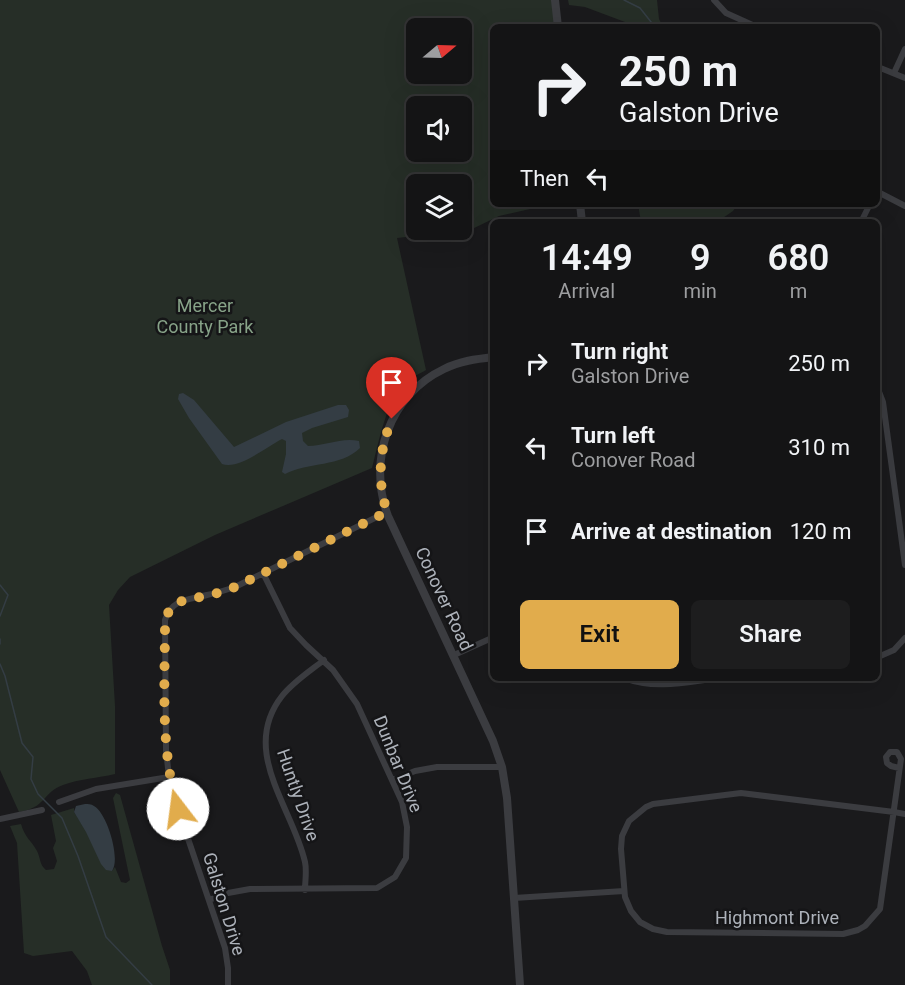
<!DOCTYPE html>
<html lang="en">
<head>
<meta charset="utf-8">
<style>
  body { margin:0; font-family:Roboto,sans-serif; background:#1d1d1e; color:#f1f3f6; height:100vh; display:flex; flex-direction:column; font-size:22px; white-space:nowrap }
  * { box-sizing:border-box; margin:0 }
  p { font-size:20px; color:#9d9ea0 }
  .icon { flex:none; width:33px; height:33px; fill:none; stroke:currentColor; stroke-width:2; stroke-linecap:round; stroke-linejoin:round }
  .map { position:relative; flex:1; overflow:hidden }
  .sheet { position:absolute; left:490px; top:219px; width:390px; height:462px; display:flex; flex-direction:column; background:#141415; border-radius:9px; box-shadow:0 6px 24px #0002,0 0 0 2px #333334 }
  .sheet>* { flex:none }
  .guide { position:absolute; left:490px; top:24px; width:390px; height:183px; border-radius:9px; box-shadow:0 6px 24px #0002,0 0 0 2px #333334; background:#141415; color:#f1f3f6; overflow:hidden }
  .needle { width:39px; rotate:71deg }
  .controls { position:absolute; left:406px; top:18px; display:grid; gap:12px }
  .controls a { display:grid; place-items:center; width:66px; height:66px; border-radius:9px; background:#141415; box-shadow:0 6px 24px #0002,0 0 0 2px #333334; font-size:30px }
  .pin { position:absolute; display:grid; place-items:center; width:51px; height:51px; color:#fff; margin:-62px -26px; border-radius:50% 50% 50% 0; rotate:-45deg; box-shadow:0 0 6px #0007 }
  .pin .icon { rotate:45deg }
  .me { position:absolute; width:66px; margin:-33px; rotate:345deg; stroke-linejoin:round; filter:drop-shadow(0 0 4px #0008) }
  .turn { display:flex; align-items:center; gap:21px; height:126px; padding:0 30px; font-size:27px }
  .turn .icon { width:78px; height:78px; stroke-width:2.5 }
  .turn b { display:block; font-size:42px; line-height:51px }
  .then { display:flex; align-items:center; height:57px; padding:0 30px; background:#0003; gap:12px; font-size:22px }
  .eta { display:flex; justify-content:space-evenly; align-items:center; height:102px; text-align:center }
  .eta b { font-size:36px; font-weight:600; line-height:42px }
  .action { display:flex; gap:12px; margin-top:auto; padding:12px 30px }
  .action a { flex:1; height:69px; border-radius:9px; background:#e1ac4c; color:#111; font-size:24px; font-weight:600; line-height:69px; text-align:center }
  .action a+a { background:#1d1d1e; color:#f1f3f6 }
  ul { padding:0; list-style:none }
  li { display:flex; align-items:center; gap:18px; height:84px; padding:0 30px }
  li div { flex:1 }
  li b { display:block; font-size:22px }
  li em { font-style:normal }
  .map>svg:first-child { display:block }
</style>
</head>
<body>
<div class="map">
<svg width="905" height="985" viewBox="0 0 905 985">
  <rect width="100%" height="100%" fill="#1a1a1c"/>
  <path fill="#262e27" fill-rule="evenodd" d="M0,0H555L558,27H494V204H579L539,207L499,216L470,230L397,238L426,370C420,374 411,377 405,382C386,401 379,442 372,468L215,535L130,577L118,590L109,605L115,706V774C98,778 79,779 63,785C43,792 46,808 19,812L0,770ZM417,28H462V74H417ZM417,106H462V152H417ZM417,184H462V230H417Z
    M568,0H657L659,19L663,27H635L633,25L585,7L569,5Z
    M638,204H738L733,211L717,222H641Z
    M116,793L120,795L162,946L170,970V985H92L87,971L72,951L33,956L24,953L17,843L10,826L21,824C25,838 31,840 37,851C41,859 39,864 46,870L54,869L57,861L53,848L56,841L51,815L74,808V812L112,871L115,867L121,882L126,883L130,880L113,798Z"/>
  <path fill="#343d44" d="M183,393L194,400L234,447L286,422L338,405H346L349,410L348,417L312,428L302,433L303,441L308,446C325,446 342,437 359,441L360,448C341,467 308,462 285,474L282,472L286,454V441L282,439C266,447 239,470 222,464L189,418L178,399L179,394Z
    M85,804C88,804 91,804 94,806C107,813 121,859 112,871L106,870L101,864L86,832L74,812L76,806Z"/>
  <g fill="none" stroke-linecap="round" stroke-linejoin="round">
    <path stroke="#343d44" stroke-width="1.5" d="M624,0L640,8L655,27
      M708,204C716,208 726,210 734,204
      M732,207L743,205
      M0,585L8,595L0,616
      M0,639V644
      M0,664L5,676L22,743L33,757L31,779L38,794L62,818L78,856L106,937L152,985"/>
    <path stroke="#3b3c40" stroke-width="6" d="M714,0L726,13L757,27
      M878,67L905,78
      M894,73L905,49
      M878,192L905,206
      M861,222L870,204
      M878,389L883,402L905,565
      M454,655L494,637
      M878,657L894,650L905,638
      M624,678C655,690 687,682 718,678
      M899,768L891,766L887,763L886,757L890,752H897L901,759L880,909L865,926L858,930L843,934L667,932L653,929L640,922L631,911L625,897L621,849L622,836L629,821L646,807L653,804L741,793L894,812L905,814
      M393,780L415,771L437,767H502
      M59,802L96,789L169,777
      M0,819L42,810
      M305,890C305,881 307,871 305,862C293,808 239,751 282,696C293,682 310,671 324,660
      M514,898L624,891
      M209,900L228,893L250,889L377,888L395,877L406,858L407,827L402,802L357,704L333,670L306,645L290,628L263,573
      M228,985V968L225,948L178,809L169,777L166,750L165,620C172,598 189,600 207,595C217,593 226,590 235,587L387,512"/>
    <path stroke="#3b3c40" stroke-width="8" d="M555,0L558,27
      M580,204L582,222
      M494,357C476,359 460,361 444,369C389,395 367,460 388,516L493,741L502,767L507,798L520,985"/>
  </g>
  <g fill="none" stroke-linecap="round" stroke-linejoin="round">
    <path stroke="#e1ac4c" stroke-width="10" stroke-dasharray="0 18" d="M178,809C160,750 165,685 165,623C169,599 187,600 206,596C216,594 226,590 235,587L387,512C377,480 379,450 392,419"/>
  </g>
  <g text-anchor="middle" stroke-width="5" stroke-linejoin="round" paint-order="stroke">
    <g font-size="18" fill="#87a388" stroke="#151517">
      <text x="205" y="312">Mercer<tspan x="205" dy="21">County Park</tspan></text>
    </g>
    <g font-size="18" fill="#adb2ba" stroke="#151517">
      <text transform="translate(444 599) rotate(65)" y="6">Conover Road</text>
      <text transform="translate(398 764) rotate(68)" y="6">Dunbar Drive</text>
      <text transform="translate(298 795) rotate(71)" y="6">Huntly Drive</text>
      <text transform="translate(224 904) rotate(73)" y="6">Galston Drive</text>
      <text x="777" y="924">Highmont Drive</text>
    </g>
  </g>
</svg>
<div class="controls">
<a><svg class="needle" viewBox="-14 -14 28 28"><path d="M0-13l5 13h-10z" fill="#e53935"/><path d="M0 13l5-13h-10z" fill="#9d9ea0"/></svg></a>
<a><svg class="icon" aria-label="sound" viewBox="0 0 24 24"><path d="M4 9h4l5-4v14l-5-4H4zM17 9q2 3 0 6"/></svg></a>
<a><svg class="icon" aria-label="layers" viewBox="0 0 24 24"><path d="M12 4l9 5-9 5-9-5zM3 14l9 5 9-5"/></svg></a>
</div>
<div class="pin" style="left:392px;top:419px;background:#d93025"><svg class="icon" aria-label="arrive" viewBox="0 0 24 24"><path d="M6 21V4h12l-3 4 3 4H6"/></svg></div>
<svg class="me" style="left:178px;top:809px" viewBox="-20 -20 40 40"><circle r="19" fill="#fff"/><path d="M0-13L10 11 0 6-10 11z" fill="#e1ac4c"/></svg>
<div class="guide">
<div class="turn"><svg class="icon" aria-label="right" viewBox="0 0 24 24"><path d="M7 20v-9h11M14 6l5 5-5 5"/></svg><div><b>250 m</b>Galston Drive</div></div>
<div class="then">Then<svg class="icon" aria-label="left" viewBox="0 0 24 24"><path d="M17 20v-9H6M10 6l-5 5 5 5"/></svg></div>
</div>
<section class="sheet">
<div class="eta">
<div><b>14:49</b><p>Arrival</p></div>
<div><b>9</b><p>min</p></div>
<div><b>680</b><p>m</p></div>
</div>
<ul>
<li><svg class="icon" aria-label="right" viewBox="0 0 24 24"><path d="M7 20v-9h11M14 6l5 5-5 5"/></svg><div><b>Turn right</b><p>Galston Drive</p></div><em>250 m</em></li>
<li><svg class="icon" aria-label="left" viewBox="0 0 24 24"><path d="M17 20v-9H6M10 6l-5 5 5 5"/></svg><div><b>Turn left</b><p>Conover Road</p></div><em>310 m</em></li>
<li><svg class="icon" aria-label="arrive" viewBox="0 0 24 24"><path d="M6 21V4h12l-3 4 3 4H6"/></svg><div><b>Arrive at destination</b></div><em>120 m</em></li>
</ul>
<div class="action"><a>Exit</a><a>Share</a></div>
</section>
</div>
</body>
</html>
